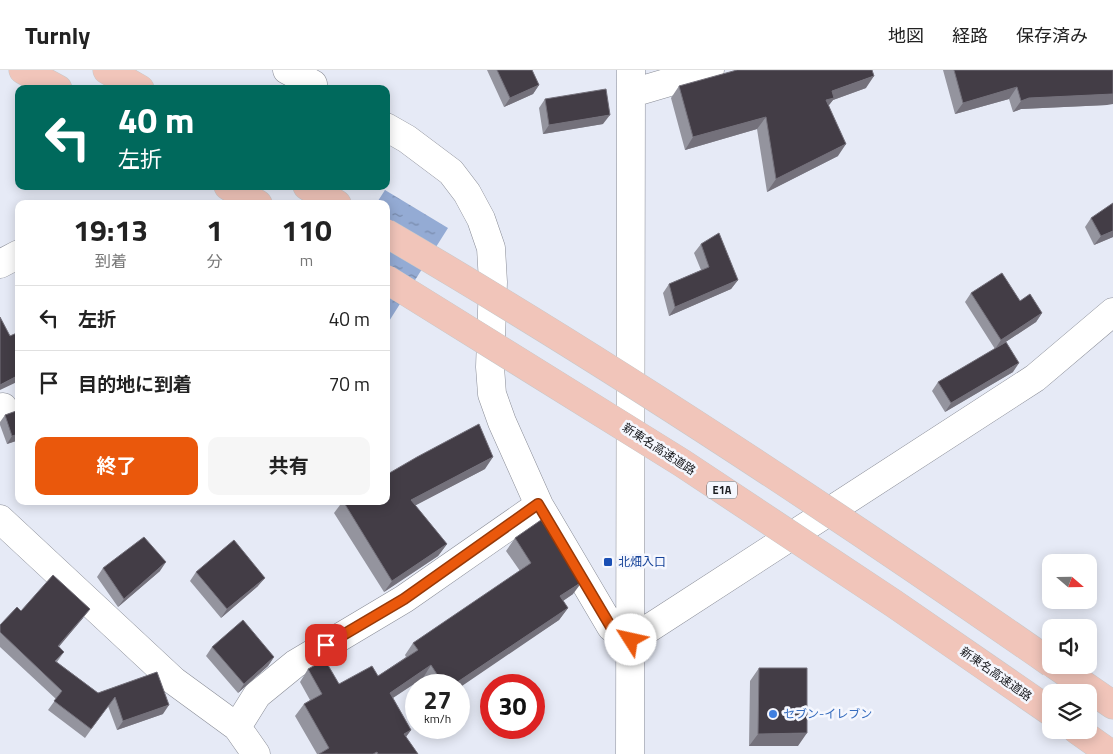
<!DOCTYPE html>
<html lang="ja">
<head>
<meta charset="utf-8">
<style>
  body { margin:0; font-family:"Titillium Web","Noto Sans JP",sans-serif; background:#f6f6f6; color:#222; height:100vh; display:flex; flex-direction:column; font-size:19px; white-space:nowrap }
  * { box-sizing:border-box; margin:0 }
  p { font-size:16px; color:#767676 }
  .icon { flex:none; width:28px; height:28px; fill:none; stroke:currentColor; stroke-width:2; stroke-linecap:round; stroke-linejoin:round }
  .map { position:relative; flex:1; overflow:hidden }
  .details { position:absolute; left:15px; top:130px; width:375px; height:305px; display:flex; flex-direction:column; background:#fff; border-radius:10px; box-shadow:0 2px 12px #0003 }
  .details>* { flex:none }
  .guide { position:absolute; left:15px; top:15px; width:375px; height:105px; border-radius:10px; box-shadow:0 2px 12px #0003; background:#00695c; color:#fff; overflow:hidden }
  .needle { width:32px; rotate:110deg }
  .fabs { position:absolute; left:1042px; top:484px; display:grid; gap:10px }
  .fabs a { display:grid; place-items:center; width:55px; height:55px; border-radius:10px; background:#fff; box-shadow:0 2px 12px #0003; font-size:25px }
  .speed { position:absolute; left:405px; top:604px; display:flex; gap:10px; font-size:25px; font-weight:700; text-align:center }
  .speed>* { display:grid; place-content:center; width:65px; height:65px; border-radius:50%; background:#fff; box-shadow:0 2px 12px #0003; line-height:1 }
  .speed small { font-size:12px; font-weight:400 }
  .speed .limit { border:8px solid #d22; background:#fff; color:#111 }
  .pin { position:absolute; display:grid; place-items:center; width:42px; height:42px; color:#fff; margin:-21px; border-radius:10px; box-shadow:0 2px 8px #0006 }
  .me { position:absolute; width:55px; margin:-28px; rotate:305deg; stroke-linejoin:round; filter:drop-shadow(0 0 4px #0008) }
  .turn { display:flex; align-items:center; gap:18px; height:105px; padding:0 20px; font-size:22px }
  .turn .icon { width:65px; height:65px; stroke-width:2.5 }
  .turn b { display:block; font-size:35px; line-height:42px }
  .eta { display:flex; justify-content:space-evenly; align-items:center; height:85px; text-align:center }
  .eta b { font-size:30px; font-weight:700; line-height:35px }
  .action { display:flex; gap:10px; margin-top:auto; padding:10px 20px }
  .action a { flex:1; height:58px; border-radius:10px; background:#ea580c; color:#fff; font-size:20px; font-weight:700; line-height:58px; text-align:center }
  .action a+a { background:#f6f6f6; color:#222 }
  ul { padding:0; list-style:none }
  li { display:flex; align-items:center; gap:15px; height:65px; padding:0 20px; border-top:1px solid #e0e0e0 }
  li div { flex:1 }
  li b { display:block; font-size:19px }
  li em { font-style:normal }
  header { display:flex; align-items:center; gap:30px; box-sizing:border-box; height:70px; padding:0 25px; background:#fff; border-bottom:1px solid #e0e0e0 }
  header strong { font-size:24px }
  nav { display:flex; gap:28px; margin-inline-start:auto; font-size:18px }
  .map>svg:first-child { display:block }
</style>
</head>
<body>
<header>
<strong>Turnly</strong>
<nav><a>地図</a><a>経路</a><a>保存済み</a></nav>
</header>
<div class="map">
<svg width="1113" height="684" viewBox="0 0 1113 684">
  <defs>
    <pattern id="water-ripples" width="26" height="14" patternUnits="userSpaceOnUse" patternTransform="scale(1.25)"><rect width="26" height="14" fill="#94abd4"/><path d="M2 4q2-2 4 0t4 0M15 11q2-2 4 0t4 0" fill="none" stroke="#788aab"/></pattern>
  </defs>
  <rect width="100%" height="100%" fill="#e6eaf6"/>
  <path fill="url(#water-ripples)" d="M385,120L448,158L386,256V134H376Z"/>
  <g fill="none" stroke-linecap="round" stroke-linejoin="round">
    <defs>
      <path id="minor" d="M287,0L313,14
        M632,23L710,0
        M386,57L407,69L451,102L467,123L481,149L491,178L493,212L490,297L492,324L502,352L539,435L611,557L631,570L1035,308L1113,242
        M0,194L19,184
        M0,338L3,337
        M0,449L174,611L237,657
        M256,684L237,657L257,625L295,594L404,529L539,435
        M630,684L631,0"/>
      <path id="highway" d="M23,0L58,19
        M107,0L140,19
        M228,116L258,134
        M307,116L337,134
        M1055,595L1113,635
        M1077,660L1111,684"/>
    </defs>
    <use href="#minor" stroke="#898c96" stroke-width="29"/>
    <use href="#highway" stroke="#c8c8c9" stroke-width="29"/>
    <use href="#minor" stroke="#fff" stroke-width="28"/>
    <use href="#highway" stroke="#f1c5ba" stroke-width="28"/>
    <defs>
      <path id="highway-bridge" d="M386,163C614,296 834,442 1051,593
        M386,209L682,393L893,533L1051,642"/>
    </defs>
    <use href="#highway-bridge" stroke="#c8c8c9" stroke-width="29" stroke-linecap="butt"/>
    <use href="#highway-bridge" stroke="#f1c5ba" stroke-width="28"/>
  </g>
  <path fill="#94949e" d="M487,0H532L539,15L533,24L504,37Z
    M943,0H1113L1107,35L1021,39L1013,42L1009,29L955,44Z
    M679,16L866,18L833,30L829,35L838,86L767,122L757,59L685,80L671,28Z
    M545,29L603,54L543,64L539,38Z
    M1091,148L1113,167L1094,175L1085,157Z
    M701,174L738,210L731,219L669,246L663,223L669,214L701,200L694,183Z
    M971,223L1020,231L1042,243L1036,252L995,279L1013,302L945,342L932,321L938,312L995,279L965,232Z
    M19,335V370L7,374L0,355V352L5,345L17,341Z
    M485,399L415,435L447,474L438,486L384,522L334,443L343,431Z
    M515,468L573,524L563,531L568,538L559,550L459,615H427L423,608L393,628L411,660L406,667L418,684H317L295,646L304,634L310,630L300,612L308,599L339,614L378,606L406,587L405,585L413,573L520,501L506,481Z
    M103,498L160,501L118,537L97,507Z
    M196,502L258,516L221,548L190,511Z
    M21,541L83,548L59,576L64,582L57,592L98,623L157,602L163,644L117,660L108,636L85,668L48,640L56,629L0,577V555Z
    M212,577L274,587L268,596L238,623L206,586Z
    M759,598L798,676H749L750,611Z"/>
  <path fill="#74717b" d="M874,6L866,18L833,30L825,40L823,33L832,21Z
    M539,15L533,24L504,37L510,28Z
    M1017,17L1009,29L955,44L963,33Z
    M1113,24V34L1107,35L1021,39L1013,42L1021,31L1029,28Z
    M610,45L603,54L543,64L549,55Z
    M766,47L757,59L685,80L693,67Z
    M846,74L838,86L767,122L776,109Z
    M1113,161V167L1094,175L1101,166Z
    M738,210L731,219L669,246L675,237Z
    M1042,243L1036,252L995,279L1001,270Z
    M1019,293L1013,302L945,342L951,333Z
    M19,305V311L0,320V315Z
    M19,364V370L7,374L12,366Z
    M493,387L485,399L403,442L411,430Z
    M447,474L438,486L384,522L392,511Z
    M166,492L160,501L118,537L124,529Z
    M265,508L258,516L221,548L227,539Z
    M582,512L573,524L551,539L560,526Z
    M568,538L559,550L459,618V615H453Z
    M90,539L83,548L52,585L58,576Z
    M274,587L268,596L238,623L244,614Z
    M431,595L423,608L382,635L390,623Z
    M169,635L163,644L117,660L123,651Z
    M411,660L402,672L404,664Z
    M807,663L798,676H749L758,664Z"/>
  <path fill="#433d46" stroke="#74717b" d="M497,0H532L539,15L510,28Z
    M737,0H872L874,6L832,21L834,28L826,30L846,74L776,109L766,47L693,67L679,16Z
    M954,0H1113V24L1029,28L1021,31L1017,17L963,33Z
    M606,19L610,45L549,55L545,29Z
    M1113,133V161L1101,166L1091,148Z
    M719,163L738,210L675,237L669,214L709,197L701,174Z
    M1002,203L1020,231L1030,224L1042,243L1001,270L971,223Z
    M0,247L10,266L19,262V305L0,315Z
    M1006,272L1019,293L951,333L938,312Z
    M19,340V364L12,366L5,345Z
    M479,354L493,387L411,430L447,474L392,511L343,431H386V405L417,387Z
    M541,450L582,512L560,526L568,538L453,615H444L431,595L390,623L411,660L404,664L418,684H378L377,682L373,684H319L329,678L304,634L322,624L308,599L325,590L339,614L372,596L378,606L418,580L413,573L531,493L515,468Z
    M144,467L166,492L124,529L103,498Z
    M234,470L265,508L227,539L196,502Z
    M53,505L90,539L58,576L64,582L55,591L98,623L157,602L169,635L123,651L115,627L91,659L54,631L62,621L0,562V555L17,537L21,541Z
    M243,550L274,587L244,614L212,577Z
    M759,598H807V663L758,664Z"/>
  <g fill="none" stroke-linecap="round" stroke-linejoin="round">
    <defs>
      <path id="route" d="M326,575L404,529L538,434L611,557L631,570"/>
    </defs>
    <use href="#route" stroke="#983908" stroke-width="12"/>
    <use href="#route" stroke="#ea580c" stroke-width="9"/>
  </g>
  <rect fill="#1a4fb4" stroke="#f5f7fe" stroke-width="2" x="603" y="487" width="10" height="10" rx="2.5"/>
  <circle fill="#3f7fe0" stroke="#f5f7fe" stroke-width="2" cx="773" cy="644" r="5"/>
  <g text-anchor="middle" stroke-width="5" stroke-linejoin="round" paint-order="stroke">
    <rect fill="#f5f7fe" stroke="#5b5c61" stroke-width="1" x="707" y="411.5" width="30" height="17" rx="4"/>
    <g font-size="11" font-weight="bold" fill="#191a1e">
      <text x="722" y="424">E1A</text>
    </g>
    <g font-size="12" fill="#191a1e" stroke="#f5f7fe">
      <text transform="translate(659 379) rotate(33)" y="4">新東名高速道路</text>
      <text transform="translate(996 604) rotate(35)" y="4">新東名高速道路</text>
    </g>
    <g font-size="12" fill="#164399" stroke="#f5f7fe" text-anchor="start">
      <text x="618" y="496">北畑入口</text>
    </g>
    <g font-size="12" fill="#366cbe" stroke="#f5f7fe" text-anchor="start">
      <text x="783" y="648">セブン-イレブン</text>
    </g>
  </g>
</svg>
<div class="fabs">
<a><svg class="needle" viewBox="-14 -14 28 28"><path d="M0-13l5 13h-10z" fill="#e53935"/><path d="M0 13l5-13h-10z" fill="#767676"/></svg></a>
<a><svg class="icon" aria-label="sound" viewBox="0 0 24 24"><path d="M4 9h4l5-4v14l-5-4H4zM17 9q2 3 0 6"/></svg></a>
<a><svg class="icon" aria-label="layers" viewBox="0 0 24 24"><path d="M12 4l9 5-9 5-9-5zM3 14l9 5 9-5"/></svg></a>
</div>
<div class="speed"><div>27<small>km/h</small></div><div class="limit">30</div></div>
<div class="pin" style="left:326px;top:575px;background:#d93025"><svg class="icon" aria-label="arrive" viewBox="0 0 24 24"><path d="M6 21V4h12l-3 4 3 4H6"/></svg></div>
<svg class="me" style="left:631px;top:570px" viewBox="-20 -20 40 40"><circle r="19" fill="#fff"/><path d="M0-13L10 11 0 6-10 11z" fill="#ea580c"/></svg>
<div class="guide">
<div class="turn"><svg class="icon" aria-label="left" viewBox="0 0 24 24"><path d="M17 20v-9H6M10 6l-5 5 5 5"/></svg><div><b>40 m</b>左折</div></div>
</div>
<section class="details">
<div class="eta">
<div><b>19:13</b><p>到着</p></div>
<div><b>1</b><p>分</p></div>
<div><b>110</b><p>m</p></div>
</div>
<ul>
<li><svg class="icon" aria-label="left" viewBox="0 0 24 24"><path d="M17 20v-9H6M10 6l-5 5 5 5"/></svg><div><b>左折</b></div><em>40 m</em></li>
<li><svg class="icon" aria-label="arrive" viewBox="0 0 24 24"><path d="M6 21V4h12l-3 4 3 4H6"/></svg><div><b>目的地に到着</b></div><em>70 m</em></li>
</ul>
<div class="action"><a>終了</a><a>共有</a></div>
</section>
</div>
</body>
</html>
